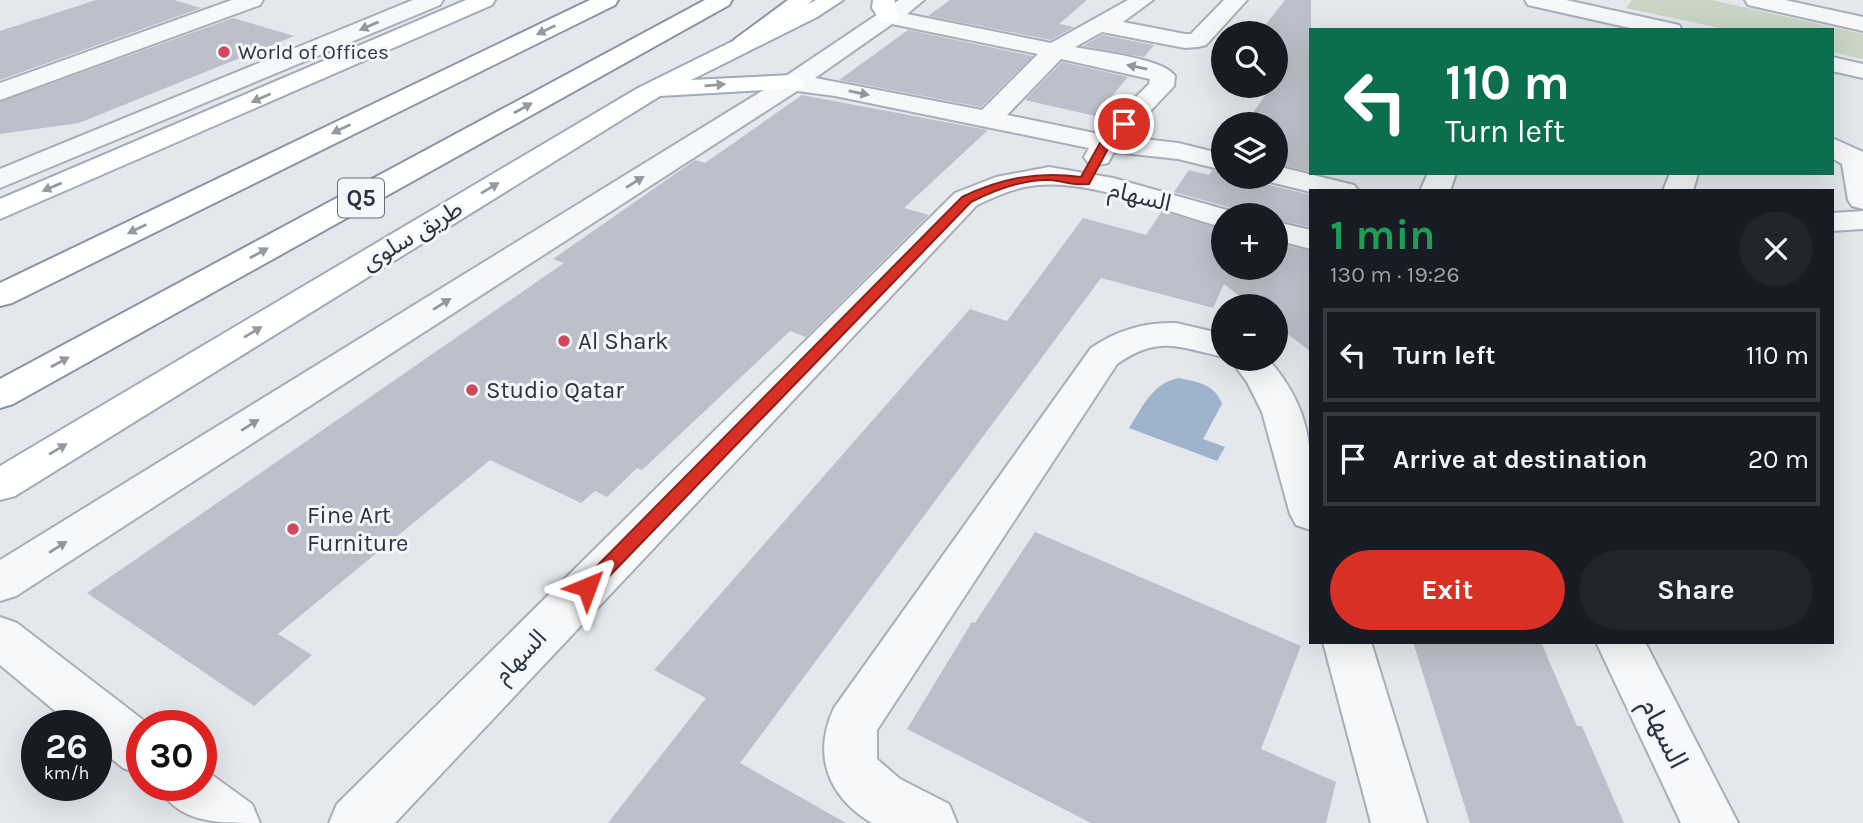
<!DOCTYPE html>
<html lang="en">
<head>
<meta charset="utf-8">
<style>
  body { margin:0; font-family:Karla,"Noto Sans Arabic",sans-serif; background:#20242c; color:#f1f3f6; height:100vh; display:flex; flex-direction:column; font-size:26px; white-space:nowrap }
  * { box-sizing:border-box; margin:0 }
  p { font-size:23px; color:#9ea1a6 }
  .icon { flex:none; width:38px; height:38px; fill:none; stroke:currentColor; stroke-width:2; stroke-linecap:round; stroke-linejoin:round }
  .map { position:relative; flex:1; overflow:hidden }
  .details { position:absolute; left:1309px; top:189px; width:525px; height:455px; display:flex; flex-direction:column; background:#171b24; border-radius:0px; box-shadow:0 7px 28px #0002 }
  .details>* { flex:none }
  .banner { position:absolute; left:1309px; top:28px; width:525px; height:147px; border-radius:0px; box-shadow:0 7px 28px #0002; background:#0b6e4f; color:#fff; overflow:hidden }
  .buttons { position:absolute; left:1211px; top:21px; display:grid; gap:14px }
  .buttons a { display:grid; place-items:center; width:77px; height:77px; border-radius:50%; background:#171b24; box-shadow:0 7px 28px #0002; font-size:35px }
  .speed { position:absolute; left:21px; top:710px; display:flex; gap:14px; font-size:35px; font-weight:700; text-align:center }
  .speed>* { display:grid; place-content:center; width:91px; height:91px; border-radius:50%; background:#171b24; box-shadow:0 7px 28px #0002; line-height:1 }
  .speed small { font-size:18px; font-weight:400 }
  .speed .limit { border:10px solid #d22; background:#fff; color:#111 }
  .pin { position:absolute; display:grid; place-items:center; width:60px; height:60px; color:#fff; margin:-30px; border:4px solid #fff; border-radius:50%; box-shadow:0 2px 7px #0007 }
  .me { position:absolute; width:77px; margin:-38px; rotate:44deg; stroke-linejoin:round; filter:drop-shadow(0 0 5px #0008) }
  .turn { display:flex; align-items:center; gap:24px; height:147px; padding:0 21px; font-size:32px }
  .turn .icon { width:91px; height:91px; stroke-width:2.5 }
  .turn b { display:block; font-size:49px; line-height:60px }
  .round { display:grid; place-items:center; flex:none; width:74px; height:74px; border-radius:37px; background:#20242c }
  .summary { display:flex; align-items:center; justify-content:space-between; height:119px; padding:0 21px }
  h1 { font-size:42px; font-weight:700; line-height:52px; color:#1e9e55 }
  .cta { display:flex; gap:14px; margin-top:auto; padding:14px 21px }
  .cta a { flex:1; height:80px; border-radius:42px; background:#d93025; color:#fff; font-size:28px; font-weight:700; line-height:80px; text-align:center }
  .cta a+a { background:#20242c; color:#f1f3f6 }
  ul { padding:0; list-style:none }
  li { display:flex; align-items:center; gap:21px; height:94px; margin:0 14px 10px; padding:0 7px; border:4px solid #363941; border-radius:0px }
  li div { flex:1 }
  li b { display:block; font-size:26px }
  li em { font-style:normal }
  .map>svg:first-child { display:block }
</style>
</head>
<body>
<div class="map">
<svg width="1863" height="823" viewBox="0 0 1863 823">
  <rect width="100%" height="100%" fill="#e4e7ec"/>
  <path fill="#c9d6c5" d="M1632,0H1712L1863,34V59L1832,52V30H1729L1626,8Z"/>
  <path fill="#9fb4cc" d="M1179,378C1198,382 1215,384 1222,404L1203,439L1225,447L1217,461L1129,428C1143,407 1152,383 1179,378Z"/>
  <path fill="#bbc0ca" d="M96,0H174L201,8L0,80V31Z
    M950,0H1087L1059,24L1074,27L1051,40L928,16Z
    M1285,0H1311V172L1276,164V124H1245L1272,86H1276V33H1259Z
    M233,18L294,36L79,123L0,134V102Z
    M908,30L1033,56L981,107L839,80Z
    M1102,35L1154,45L1144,57L1083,46Z
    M1062,62L1128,77L1095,116L1025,100Z
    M802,95L988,130L904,208L929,215L806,337L790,331L642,470L637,468L607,497L595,491L581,503L490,460L278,634L312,655L254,706L87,593L564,263L553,259L695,160L705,163Z
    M1189,170L1209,175L1212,170L1223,172V177H1260L1265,184L1311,195V227L1276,220V215H1239L1235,209L1174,192Z
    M1162,211L1223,229V268H1276V243L1311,251V352L1276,325V306H1252L1224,284L1213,308L1101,278L740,763L846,823H608L706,698L654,670L970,309L1007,321L1083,218L1146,235Z
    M1035,532L1301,646L1261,749L1336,782L1326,823H1091L907,729L972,622L975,623Z
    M1413,642H1541L1577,726H1582L1624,823H1470Z"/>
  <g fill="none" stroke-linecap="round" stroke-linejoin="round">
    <defs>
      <path id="minor" d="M232,0H263L260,5L0,100V83Z
        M413,0H443L440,5L0,188V169Z
        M899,0H924L907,14L1051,43L1128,0H1153L1123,22L1185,34H1191L1224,0H1247L1206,45L1198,47L1185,48L1102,32L1075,47C1098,52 1163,58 1175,76L1174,86L1126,137L1178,143L1223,154V170L1178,159L1114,152L1108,163L1098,165L1088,163L1084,157L1089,148L835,96L797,91L16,596L0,601V560L783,78ZM892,24L1038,54L982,110L815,78ZM1061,59L1150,79L1149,84L1099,134L1007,115Z
        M1525,0H1566L1679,25L1682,30H1639L1528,5Z
        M1745,0H1785L1863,17V31L1748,5Z
        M1832,57L1863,64V78L1832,71Z
        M1832,138L1863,152V209L1852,206L1848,200L1842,164L1832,158Z
        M1276,166L1354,185L1359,191L1311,192L1266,181L1263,177H1276Z
        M1049,167L1113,178L1234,212L1236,215H1223V227C1167,213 1096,180 1038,185C1016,187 996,196 977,205L395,823H329L337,804L955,193L996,177Z
        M1428,173H1456L1450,191H1420Z
        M1670,173H1698L1693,191H1663Z
        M1863,211V229L1832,231V213Z
        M1276,222L1311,230V249L1276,240Z
        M1176,323L1223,334V357C1179,347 1158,335 1117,364L877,730V759L900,779L949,804L957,823H872C828,797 812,755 834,708L1091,348C1117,330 1145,322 1176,323Z
        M1230,359H1268C1318,416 1311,460 1311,530L1296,525L1290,514L1262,412L1247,382Z
        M0,617L17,623L151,726H142V775L123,768L96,746V726H73L0,665Z
        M1323,642H1371L1427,823H1371Z
        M1596,642H1645L1738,823H1681Z
        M201,767L252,804L260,823C215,823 178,823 158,786H201Z"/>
      <path id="major" d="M466,0H495L492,5L0,219V199Z
        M816,0H843L817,17L691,80L792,75L801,78L805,83L801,88L660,96L15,496L0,500V466L638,88Z
        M873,0H895L894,8L900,17L897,22H881L872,8Z"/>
      <path id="highway" d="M590,0H618L615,5L12,303L0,306V283Z
        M705,0H732L729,5L13,404L0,408V379Z
        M788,0H813L751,49H735L731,44L735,39Z"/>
    </defs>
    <use href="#minor" stroke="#a9aeb7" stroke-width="4"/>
    <use href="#major" stroke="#a3abb8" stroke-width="4"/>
    <use href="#highway" stroke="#8b94a3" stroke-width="4"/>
    <use href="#minor" fill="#f7f8fa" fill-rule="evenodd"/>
    <use href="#major" fill="#fff" fill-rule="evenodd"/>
    <use href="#highway" fill="#fff" fill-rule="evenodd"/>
  </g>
  <defs><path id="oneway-solid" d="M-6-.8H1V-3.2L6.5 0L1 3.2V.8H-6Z" transform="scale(1.75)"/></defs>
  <g fill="#9196a0">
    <use href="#oneway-solid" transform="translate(369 26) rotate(157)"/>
    <use href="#oneway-solid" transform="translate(1137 67) rotate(-168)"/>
    <use href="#oneway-solid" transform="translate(859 93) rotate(11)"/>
    <use href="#oneway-solid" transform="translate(635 182) rotate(-32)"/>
    <use href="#oneway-solid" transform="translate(442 304) rotate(-32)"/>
    <use href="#oneway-solid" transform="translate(250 425) rotate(-32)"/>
    <use href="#oneway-solid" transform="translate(58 547) rotate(-32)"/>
  </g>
  <g fill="#959aa2">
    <use href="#oneway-solid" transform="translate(546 30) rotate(154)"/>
    <use href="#oneway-solid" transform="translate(715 85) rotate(-5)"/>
    <use href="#oneway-solid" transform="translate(261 98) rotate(156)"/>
    <use href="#oneway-solid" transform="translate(523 108) rotate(-29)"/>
    <use href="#oneway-solid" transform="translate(341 129) rotate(154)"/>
    <use href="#oneway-solid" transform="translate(52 187) rotate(157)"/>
    <use href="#oneway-solid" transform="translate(490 188) rotate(-31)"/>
    <use href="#oneway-solid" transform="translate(137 229) rotate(154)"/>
    <use href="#oneway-solid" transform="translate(259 253) rotate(-29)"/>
    <use href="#oneway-solid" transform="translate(253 332) rotate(-31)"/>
    <use href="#oneway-solid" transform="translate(60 362) rotate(-29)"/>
    <use href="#oneway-solid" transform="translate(58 449) rotate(-31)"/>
  </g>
  <path fill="#d93025" stroke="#8d1f18" stroke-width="2" d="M1120,122L1129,124L1110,145L1089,184C1076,186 1063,181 1050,180C1023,179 995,190 971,202L594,592H581L578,587L581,582L962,197C1001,178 1038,171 1081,177L1101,141Z"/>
  <g fill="#d1495b" stroke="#f4f6f9" stroke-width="2.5">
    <circle cx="224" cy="52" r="7"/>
    <circle cx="564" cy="341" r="7"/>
    <circle cx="472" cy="390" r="7"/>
    <circle cx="293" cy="529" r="7"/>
  </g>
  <g text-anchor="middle" stroke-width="6" stroke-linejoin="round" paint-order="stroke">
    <g font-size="21" fill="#2b3445" stroke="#f4f6f9" text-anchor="start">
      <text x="238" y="59">World of Offices</text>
    </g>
    <rect fill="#f4f6f9" stroke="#676e7b" stroke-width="2" x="338" y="178.5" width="46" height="39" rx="5"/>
    <g font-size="23" font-weight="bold" fill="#2b3445">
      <text x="361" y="206">Q5</text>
    </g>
    <g font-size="24" fill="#2b3445" stroke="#f4f6f9">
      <text transform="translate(1140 196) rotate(14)" y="8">السهام</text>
      <text transform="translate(412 235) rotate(-31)" y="8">طريق سلوى</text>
      <text transform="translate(520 656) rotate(-46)" y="8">السهام</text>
    </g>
    <g font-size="24" fill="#2b3445" stroke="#f4f6f9" text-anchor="start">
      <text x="578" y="349">Al Shark</text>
      <text x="486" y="398">Studio Qatar</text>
      <text x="307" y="523">Fine Art<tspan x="307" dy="28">Furniture</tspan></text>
    </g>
    <g font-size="28" fill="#2b3445" stroke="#f4f6f9">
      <text transform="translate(1665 733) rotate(64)" y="10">السهام</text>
    </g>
  </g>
</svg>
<div class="buttons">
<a><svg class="icon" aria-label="search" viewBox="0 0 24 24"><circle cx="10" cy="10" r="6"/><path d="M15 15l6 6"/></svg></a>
<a><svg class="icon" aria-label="layers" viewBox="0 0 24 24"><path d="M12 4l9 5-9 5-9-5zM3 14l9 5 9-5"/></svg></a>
<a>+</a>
<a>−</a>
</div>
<div class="speed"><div>26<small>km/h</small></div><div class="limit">30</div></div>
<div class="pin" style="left:1124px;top:124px;background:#d93025"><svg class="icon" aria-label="arrive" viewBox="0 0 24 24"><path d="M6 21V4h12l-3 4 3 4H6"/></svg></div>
<svg class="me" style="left:587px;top:587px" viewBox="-20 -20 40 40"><path d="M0-17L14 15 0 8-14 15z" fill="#d93025" stroke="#fff" stroke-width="4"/></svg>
<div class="banner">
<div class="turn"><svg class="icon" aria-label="left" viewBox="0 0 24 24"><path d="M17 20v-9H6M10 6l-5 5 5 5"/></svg><div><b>110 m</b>Turn left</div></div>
</div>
<section class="details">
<div class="summary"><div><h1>1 min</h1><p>130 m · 19:26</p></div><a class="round"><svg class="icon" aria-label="close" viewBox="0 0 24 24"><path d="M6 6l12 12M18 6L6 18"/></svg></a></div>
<ul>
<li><svg class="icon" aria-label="left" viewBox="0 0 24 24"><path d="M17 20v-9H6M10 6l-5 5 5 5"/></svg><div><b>Turn left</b></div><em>110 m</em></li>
<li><svg class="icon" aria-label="arrive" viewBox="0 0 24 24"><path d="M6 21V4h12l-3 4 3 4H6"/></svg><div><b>Arrive at destination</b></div><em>20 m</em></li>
</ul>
<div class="cta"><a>Exit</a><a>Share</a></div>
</section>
</div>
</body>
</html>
